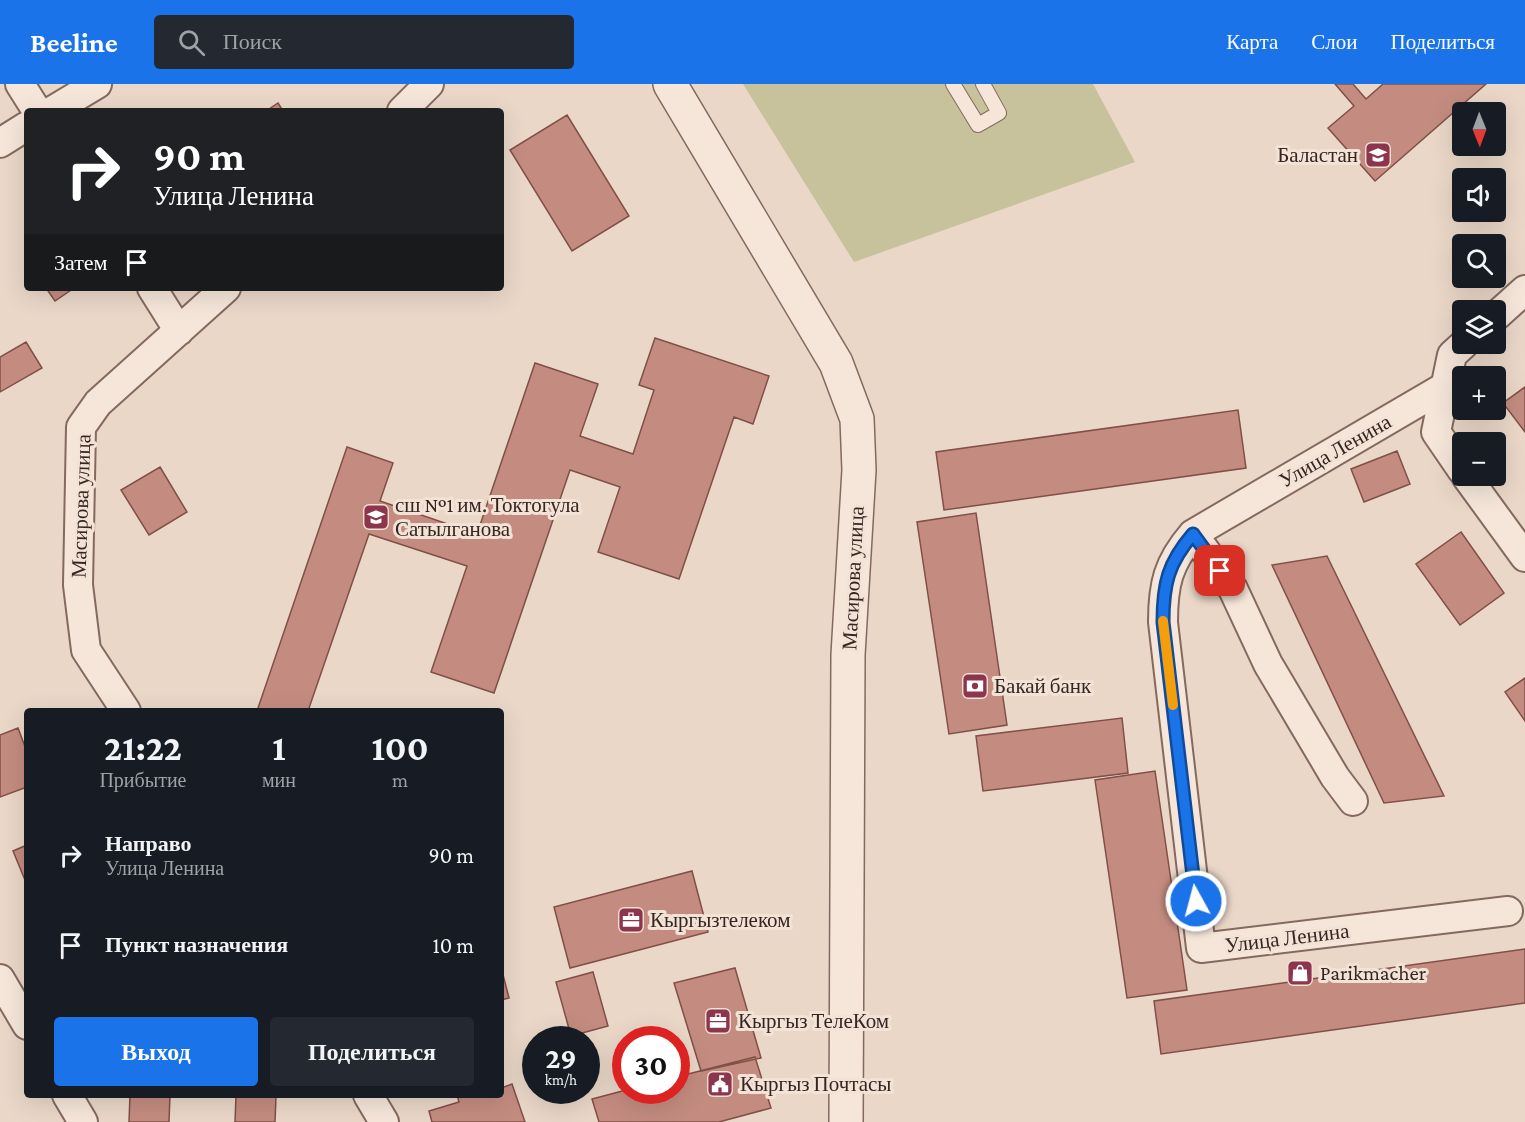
<!DOCTYPE html>
<html lang="ru">
<head>
<meta charset="utf-8">
<style>
  body { margin:0; font-family:"Crimson Pro",serif; background:#242831; color:#f1f3f6; height:100vh; display:flex; flex-direction:column; font-size:22px; white-space:nowrap }
  * { box-sizing:border-box; margin:0 }
  p { font-size:20px; color:#9ea1a6 }
  .icon { flex:none; width:33px; height:33px; fill:none; stroke:currentColor; stroke-width:2; stroke-linecap:round; stroke-linejoin:round }
  .map { position:relative; flex:1; overflow:hidden }
  .sheet { position:absolute; left:24px; top:624px; width:480px; height:390px; display:flex; flex-direction:column; background:#171b24; border-radius:6px; box-shadow:0 6px 24px #0002 }
  .sheet>* { flex:none }
  .banner { position:absolute; left:24px; top:24px; width:480px; height:183px; border-radius:6px; box-shadow:0 6px 24px #0002; background:#202124; color:#fff; overflow:hidden }
  .needle { width:39px; rotate:179deg }
  .fabs { position:absolute; left:1452px; top:18px; display:grid; gap:12px }
  .fabs a { display:grid; place-items:center; width:54px; height:54px; border-radius:6px; background:#171b24; box-shadow:0 6px 24px #0002; font-size:30px }
  .speed { position:absolute; left:522px; top:942px; display:flex; gap:12px; font-size:30px; font-weight:700; text-align:center }
  .speed>* { display:grid; place-content:center; width:78px; height:78px; border-radius:50%; background:#171b24; box-shadow:0 6px 24px #0002; line-height:1 }
  .speed small { font-size:15px; font-weight:400 }
  .speed .limit { border:9px solid #d22; background:#fff; color:#111 }
  .pin { position:absolute; display:grid; place-items:center; width:51px; height:51px; color:#fff; margin:-26px; border-radius:12px; box-shadow:0 3px 9px #0006 }
  .me { position:absolute; width:66px; margin:-33px; rotate:353deg; stroke-linejoin:round; filter:drop-shadow(0 0 4px #0008) }
  .turn { display:flex; align-items:center; gap:21px; height:126px; padding:0 30px; font-size:27px }
  .turn .icon { width:78px; height:78px; stroke-width:2.5 }
  .turn b { display:block; font-size:42px; line-height:51px }
  .then { display:flex; align-items:center; height:57px; padding:0 30px; background:#0003; gap:12px; font-size:22px }
  .eta { display:flex; justify-content:space-evenly; align-items:center; height:102px; text-align:center }
  .eta b { font-size:36px; font-weight:700; line-height:42px }
  .primary-button { display:flex; gap:12px; margin-top:auto; padding:12px 30px }
  .primary-button a { flex:1; height:69px; border-radius:6px; background:#1a73e8; color:#fff; font-size:24px; font-weight:700; line-height:69px; text-align:center }
  .primary-button a+a { background:#242831; color:#f1f3f6 }
  ul { padding:0; list-style:none }
  li { display:flex; align-items:center; gap:18px; height:90px; padding:0 30px }
  li div { flex:1 }
  li b { display:block; font-size:22px }
  li em { font-style:normal }
  header { display:flex; align-items:center; gap:36px; box-sizing:border-box; height:84px; padding:0 30px; background:#1a73e8; color:#fff }
  header strong { font-size:28px }
  nav { display:flex; gap:33px; margin-inline-start:auto; font-size:21px }
  .search { width:420px; height:54px; background:#242831; display:flex; align-items:center; gap:15px; box-sizing:border-box; padding:0 21px; border-radius:6px; color:#9ea1a6; font-size:22px }
  .map>svg:first-child { display:block }
</style>
</head>
<body>
<header>
<strong>Beeline</strong>
<div class="search"><svg class="icon" aria-label="search" viewBox="0 0 24 24"><circle cx="10" cy="10" r="6"/><path d="M15 15l6 6"/></svg>Поиск</div>
<nav><a>Карта</a><a>Слои</a><a>Поделиться</a></nav>
</header>
<div class="map">
<svg width="1525" height="1038" viewBox="0 0 1525 1038">
  <rect width="100%" height="100%" fill="#ead7c8"/>
  <path fill="#c7c19c" d="M743,0H1093L1135,78L854,178Z"/>
  <path fill="#c48c81" stroke="#814f47" stroke-width="1.5" d="M1335,0H1353L1366,15L1383,0H1486L1375,97L1328,44L1354,22Z
    M278,19L283,27H266Z
    M567,31L629,132L572,167L510,66Z
    M46,204H74L55,217Z
    M655,254L769,292L753,340L734,333L679,495L598,468L620,403L570,386L494,609L431,588L467,482L369,450L308,627H257L347,363L393,379L380,417L477,450L535,279L598,300L580,352L633,370L654,306L639,301Z
    M26,258L42,284L0,308V273Z
    M1525,303V348L1503,319Z
    M1238,326L1246,384L944,426L936,368Z
    M1397,367L1410,400L1364,418L1351,385Z
    M160,383L187,428L149,451L121,406Z
    M976,429L1007,641L949,650L917,438Z
    M1461,448L1504,509L1460,541L1416,480Z
    M1327,472L1444,712L1384,719L1272,481Z
    M1525,594V637L1505,608Z
    M1122,634L1128,689L983,707L976,652Z
    M18,644L27,668V703L0,713V651Z
    M1155,687L1187,906L1127,914L1095,696Z
    M27,761V801L13,767Z
    M692,787L708,848L570,884L554,823Z
    M1525,865V919L1161,970L1154,917Z
    M501,883L509,914L501,916Z
    M735,884L761,974L701,987L674,899Z
    M593,888L608,942L571,952L556,898Z
    M755,973L771,1024L719,1038H599L592,1015L626,1006H676V993Z
    M512,1000L525,1038H432L429,1027L459,1018L457,1011H501V1004Z
    M130,1011H170L169,1038H129Z
    M236,1011L276,1012L275,1038H235Z"/>
  <g fill="none" stroke-linecap="round" stroke-linejoin="round">
    <defs>
      <path id="service" d="M953,0L978,41L999,29L983,0"/>
      <path id="minor" d="M20,0L37,27
        M52,27L97,0
        M402,27L429,0
        M0,59L27,42
        M152,204L179,247
        M1496,232L1525,206
        M1446,302L1193,450C1168,479 1163,500 1163,538L1201,864L1508,827
        M1462,386L1436,348L1452,271L1464,260
        M1466,392L1525,473
        M1193,450L1233,505L1268,580L1335,693L1353,717
        M126,627L86,566L78,501L81,343L98,319L226,204
        M0,895L27,941
        M67,1011L83,1038
        M368,1011L384,1038"/>
      <path id="tertiary" d="M670,0L836,279L857,335L859,386L848,571L846,1038"/>
    </defs>
    <use href="#service" stroke="#84695f" stroke-width="16"/>
    <use href="#minor" stroke="#84695f" stroke-width="32"/>
    <use href="#tertiary" stroke="#84695f" stroke-width="36"/>
    <use href="#service" stroke="#f6e6da" stroke-width="14"/>
    <use href="#minor" stroke="#f6e6da" stroke-width="28"/>
    <use href="#tertiary" stroke="#f6e6da" stroke-width="33"/>
  </g>
  <g fill="none" stroke-linecap="round" stroke-linejoin="round">
    <defs>
      <path id="route" d="M1196,817L1163,538C1163,500 1168,479 1193,450L1220,487"/>
    </defs>
    <use href="#route" stroke="#114b97" stroke-width="15"/>
    <use href="#route" stroke="#1a73e8" stroke-width="10"/>
    <path stroke="#f59e0b" stroke-width="10" d="M1163,537L1173,621"/>
  </g>
  <defs>
    <symbol id="school-square" viewBox="-11 -11 22 22"><rect x="-9" y="-9" width="18" height="18" rx="4" fill="#8d354c" stroke="#f2e3d6"/><path d="M0-5L7-2L0 1L-7-2ZM-4 1L0 2.5L4 1V4Q0 6-4 4Z" fill="#fff"/></symbol>
    <symbol id="bank-square" viewBox="-11 -11 22 22"><rect x="-9" y="-9" width="18" height="18" rx="4" fill="#8d354c" stroke="#f2e3d6"/><path d="M-6-4H6V4H-6ZM0-2.3a2.3 2.3 0 1 0 0 4.6a2.3 2.3 0 1 0 0-4.6Z" fill="#fff"/></symbol>
    <symbol id="office-square" viewBox="-11 -11 22 22"><rect x="-9" y="-9" width="18" height="18" rx="4" fill="#8d354c" stroke="#f2e3d6"/><path d="M-6-3h4V-5.5h4V-3h4V5H-6ZM-1-4.5V-3h2v-1.5ZM-6 0V1H6V0Z" fill="#fff"/></symbol>
    <symbol id="shop-square" viewBox="-11 -11 22 22"><rect x="-9" y="-9" width="18" height="18" rx="4" fill="#8d354c" stroke="#f2e3d6"/><path d="M-5-2.5h2.3a2.7 3.5 0 0 1 5.4 0H5L5.5 6h-11ZM-1.5-2.5h3a1.5 2.3 0 0 0-3 0Z" fill="#fff"/></symbol>
    <symbol id="civic-square" viewBox="-11 -11 22 22"><rect x="-9" y="-9" width="18" height="18" rx="4" fill="#8d354c" stroke="#f2e3d6"/><path d="M-.6-6.5H3V-4.5H.6V-3L4-1V1h2V6H-6V1h2V-1L-.6-3ZM-1.2 2.5V6h2.4V2.5Z" fill="#fff"/></symbol>
  </defs>
  <g fill-rule="evenodd">
    <use href="#school-square" x="1363" y="56" width="30" height="30"/>
    <use href="#school-square" x="361" y="418" width="30" height="30"/>
    <use href="#bank-square" x="960" y="587" width="30" height="30"/>
    <use href="#office-square" x="616" y="821" width="30" height="30"/>
    <use href="#shop-square" x="1285" y="874" width="30" height="30"/>
    <use href="#office-square" x="703" y="922" width="30" height="30"/>
    <use href="#civic-square" x="705" y="985" width="30" height="30"/>
  </g>
  <g text-anchor="middle" stroke-width="6" stroke-linejoin="round" paint-order="stroke">
    <g font-size="21" fill="#362521" stroke="#f2e3d6" text-anchor="start">
      <text x="1358" y="78" text-anchor="end">Баластан</text>
      <text x="395" y="428">сш №1 им. Токтогула<tspan x="395" dy="24">Сатылганова</tspan></text>
      <text x="994" y="609">Бакай банк</text>
      <text x="650" y="843">Кыргызтелеком</text>
      <text x="1320" y="896">Parikmacher</text>
      <text x="738" y="944">Кыргыз ТелеКом</text>
      <text x="740" y="1007">Кыргыз Почтасы</text>
    </g>
    <g font-size="21" fill="#362521" stroke="#f2e3d6">
      <text transform="translate(1335 367) rotate(-30)" y="7">Улица Ленина</text>
      <text transform="translate(81 422) rotate(-88)" y="7">Масирова улица</text>
      <text transform="translate(853 494) rotate(-87)" y="7">Масирова улица</text>
      <text transform="translate(1287 854) rotate(-7)" y="7">Улица Ленина</text>
    </g>
  </g>
</svg>
<div class="fabs">
<a><svg class="needle" viewBox="-14 -14 28 28"><path d="M0-13l5 13h-10z" fill="#e53935"/><path d="M0 13l5-13h-10z" fill="#9ea1a6"/></svg></a>
<a><svg class="icon" aria-label="sound" viewBox="0 0 24 24"><path d="M4 9h4l5-4v14l-5-4H4zM17 9q2 3 0 6"/></svg></a>
<a><svg class="icon" aria-label="search" viewBox="0 0 24 24"><circle cx="10" cy="10" r="6"/><path d="M15 15l6 6"/></svg></a>
<a><svg class="icon" aria-label="layers" viewBox="0 0 24 24"><path d="M12 4l9 5-9 5-9-5zM3 14l9 5 9-5"/></svg></a>
<a>+</a>
<a>−</a>
</div>
<div class="speed"><div>29<small>km/h</small></div><div class="limit">30</div></div>
<div class="pin" style="left:1220px;top:487px;background:#d93025"><svg class="icon" aria-label="arrive" viewBox="0 0 24 24"><path d="M6 21V4h12l-3 4 3 4H6"/></svg></div>
<svg class="me" style="left:1196px;top:817px" viewBox="-20 -20 40 40"><circle r="17" fill="#1a73e8" stroke="#fff" stroke-width="3"/><path d="M0-11L8 9 0 5-8 9z" fill="#fff"/></svg>
<div class="banner">
<div class="turn"><svg class="icon" aria-label="right" viewBox="0 0 24 24"><path d="M7 20v-9h11M14 6l5 5-5 5"/></svg><div><b>90 m</b>Улица Ленина</div></div>
<div class="then">Затем<svg class="icon" aria-label="arrive" viewBox="0 0 24 24"><path d="M6 21V4h12l-3 4 3 4H6"/></svg></div>
</div>
<section class="sheet">
<div class="eta">
<div><b>21:22</b><p>Прибытие</p></div>
<div><b>1</b><p>мин</p></div>
<div><b>100</b><p>m</p></div>
</div>
<ul>
<li><svg class="icon" aria-label="right" viewBox="0 0 24 24"><path d="M7 20v-9h11M14 6l5 5-5 5"/></svg><div><b>Направо</b><p>Улица Ленина</p></div><em>90 m</em></li>
<li><svg class="icon" aria-label="arrive" viewBox="0 0 24 24"><path d="M6 21V4h12l-3 4 3 4H6"/></svg><div><b>Пункт назначения</b></div><em>10 m</em></li>
</ul>
<div class="primary-button"><a>Выход</a><a>Поделиться</a></div>
</section>
</div>
</body>
</html>
